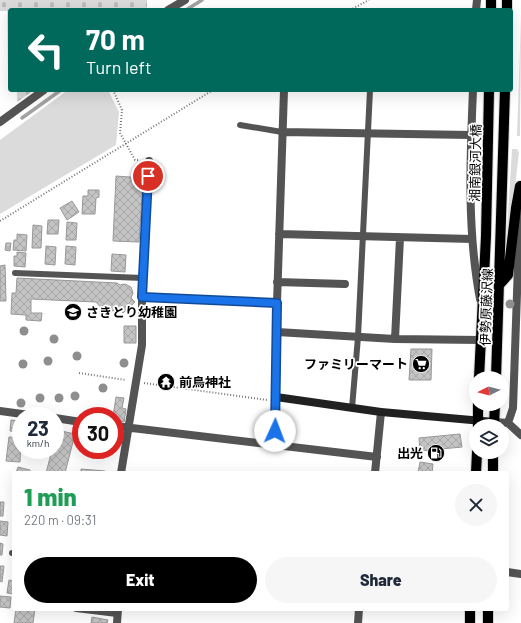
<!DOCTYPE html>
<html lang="en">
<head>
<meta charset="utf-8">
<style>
  body { margin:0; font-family:Barlow,"Noto Sans JP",sans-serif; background:#f6f6f7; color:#1f2937; height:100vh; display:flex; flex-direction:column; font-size:15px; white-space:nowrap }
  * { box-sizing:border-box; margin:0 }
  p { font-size:13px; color:#747a83 }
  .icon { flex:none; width:22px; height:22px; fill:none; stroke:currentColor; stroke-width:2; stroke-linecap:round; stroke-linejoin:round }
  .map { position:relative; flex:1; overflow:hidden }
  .panel { position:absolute; left:12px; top:471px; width:497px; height:140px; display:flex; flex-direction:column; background:#fff; border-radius:4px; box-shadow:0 4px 16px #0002 }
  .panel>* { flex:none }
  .hud { position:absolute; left:8px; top:8px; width:505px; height:84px; border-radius:4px; box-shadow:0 4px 16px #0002; background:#00695c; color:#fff; overflow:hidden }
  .needle { width:26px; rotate:264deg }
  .tools { position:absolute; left:469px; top:371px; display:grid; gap:8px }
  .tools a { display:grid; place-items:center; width:40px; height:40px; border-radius:50%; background:#fff; box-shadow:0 4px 16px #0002; font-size:20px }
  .speed { position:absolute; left:12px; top:407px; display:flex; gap:8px; font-size:20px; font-weight:700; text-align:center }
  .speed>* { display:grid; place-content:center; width:52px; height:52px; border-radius:50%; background:#fff; box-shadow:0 4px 16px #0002; line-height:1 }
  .speed small { font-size:10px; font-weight:400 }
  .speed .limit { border:6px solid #d22; background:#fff; color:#111 }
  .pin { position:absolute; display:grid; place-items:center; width:34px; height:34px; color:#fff; margin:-17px; border:2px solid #fff; border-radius:50%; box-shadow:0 1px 4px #0007 }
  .me { position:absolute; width:44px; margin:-22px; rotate:2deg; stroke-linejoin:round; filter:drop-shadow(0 0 3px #0008) }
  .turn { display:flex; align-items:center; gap:14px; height:84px; padding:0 12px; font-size:18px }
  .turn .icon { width:52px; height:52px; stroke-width:2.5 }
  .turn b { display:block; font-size:28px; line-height:34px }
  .round { display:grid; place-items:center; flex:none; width:42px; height:42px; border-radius:21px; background:#f6f6f7 }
  .headline { display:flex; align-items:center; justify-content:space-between; height:68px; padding:0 12px }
  h1 { font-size:24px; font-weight:800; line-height:30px; color:#1e9e55 }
  .cta { display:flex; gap:8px; margin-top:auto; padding:8px 12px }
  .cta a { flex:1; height:46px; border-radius:24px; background:#000; color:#fff; font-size:16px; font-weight:800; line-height:46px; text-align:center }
  .cta a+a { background:#f6f6f7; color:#1f2937 }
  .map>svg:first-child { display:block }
</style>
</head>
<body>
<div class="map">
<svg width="521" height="623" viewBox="0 0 521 623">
  <defs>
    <pattern id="cemetery-stones" width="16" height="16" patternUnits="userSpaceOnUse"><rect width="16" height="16" fill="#dbdbdb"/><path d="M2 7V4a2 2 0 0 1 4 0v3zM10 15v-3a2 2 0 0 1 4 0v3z" fill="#bababa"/></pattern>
    <pattern id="building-cross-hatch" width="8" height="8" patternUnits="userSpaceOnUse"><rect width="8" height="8" fill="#c4c4c4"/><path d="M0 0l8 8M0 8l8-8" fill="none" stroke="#a7a7a7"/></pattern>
  </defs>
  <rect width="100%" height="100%" fill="#fff"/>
  <path fill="#dbdbdb" d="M521,17L520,136H517Z
    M68,90H108L119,112L116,145L0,214V140Z
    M512,149H517L519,152L510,232H507Z"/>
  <path fill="url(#cemetery-stones)" d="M0,0H147V10H10V72H8L7,11H0Z
    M17,90H34L17,102Z"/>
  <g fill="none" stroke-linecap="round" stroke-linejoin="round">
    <path stroke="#a2a2a2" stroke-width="3.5" d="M186,10L202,0
      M22,118L61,90"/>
  </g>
  <path fill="url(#building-cross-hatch)" stroke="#989898" d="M116,176L143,178L139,242L113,241Z
    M88,190H99V197L96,198L95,214H82L83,196H88Z
    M72,201L79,212L67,220L60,208Z
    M48,220H59L58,234H47Z
    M67,222L77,223L76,240H66Z
    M33,225L42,226L41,248H32Z
    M17,234L27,235L26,251L13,250L14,240H17Z
    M6,243H11L10,251L5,250Z
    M46,246L56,247L55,265L45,264Z
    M66,246L76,247L75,265L65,264Z
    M17,252L26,253L25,267L14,266V256H17Z
    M112,254L126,255L125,272L111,271Z
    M5,265L6,301H0V266Z
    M17,278L117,283L120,285L125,284L131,287L133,293L131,298L135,302L123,313L120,310L113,311L107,308L104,311L96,302L31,299V313H42L41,321L26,320V315L11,314L12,293H16Z
    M124,326H136V343H124Z
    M411,349H432L431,380H409Z
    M116,397L124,398L122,408L126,409L124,422L115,420V416H113Z
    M11,420L21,421V432L10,431Z
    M57,430L75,434L65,473H46L52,450H55Z
    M115,433L120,434L118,443H115Z
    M460,434L462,447L420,451L419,438Z
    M9,437L21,438L20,462L6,461Z
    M420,462L433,464L432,473H418Z
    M18,467L30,470V473H16Z
    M81,469L105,471V473H81Z
    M0,502H4L3,516H0Z
    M0,521L8,522L7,536L0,535Z
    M0,543L3,544L2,555H0Z
    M0,566H4L2,582L0,581Z
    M9,580L14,581V594L7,593Z
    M0,596L11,597L10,608L0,607Z
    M16,609H35L33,623H14Z
    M92,617L108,620L107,623H91Z"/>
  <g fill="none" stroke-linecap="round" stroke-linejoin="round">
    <defs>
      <path id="primary" d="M491,10V0
        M507,10V0
        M500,284L508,275L516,208L520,186
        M479,378L486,236L489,90
        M496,378L505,90
        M478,426V404
        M494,426L495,404
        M476,473L477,452
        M493,473V452
        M470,623V609
        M488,623V609"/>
    </defs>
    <use href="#primary" stroke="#dbdbdb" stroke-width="12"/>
    <path stroke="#767676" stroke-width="2" stroke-dasharray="1 2" stroke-linecap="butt" d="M350,10L369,0
      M113,90L122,110L120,133L135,160H140
      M0,221L213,90
      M79,373L126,380
      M144,383L267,400"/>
    <path stroke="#545454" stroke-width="6" d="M240,125L282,132
      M15,273L143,278
      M352,408L358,337L370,90
      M12,553H14
      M76,609L117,614"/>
    <path stroke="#545454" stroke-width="8" d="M168,10L185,0
      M476,10L477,0
      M473,90C470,159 467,231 480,299
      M0,122L44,90
      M282,132L471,135
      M279,234L472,239
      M277,282L345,284
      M142,297L277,303
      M277,332L395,339L481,340
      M395,339L400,238
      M0,411L37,416
      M55,418L81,422
      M494,422L508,423L521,435
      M508,423L513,408L520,207
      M115,426L377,457
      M275,446L277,303L284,90
      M121,473L142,345V297L149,161
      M375,473L381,412
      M507,572L521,574
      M117,623L118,609
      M358,623L359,609"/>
    <path stroke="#212121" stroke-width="8" d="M276,397L381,412L494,422"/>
    <use href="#primary" stroke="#000" stroke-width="10"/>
  </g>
  <g fill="#8e8e8e">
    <circle cx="510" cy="304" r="4.5"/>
    <circle cx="24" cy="331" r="4.5"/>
    <circle cx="54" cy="339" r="4.5"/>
    <circle cx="77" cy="356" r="4.5"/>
    <circle cx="48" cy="361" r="4.5"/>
    <circle cx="124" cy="363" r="4.5"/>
    <circle cx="23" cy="364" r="4.5"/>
    <circle cx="103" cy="388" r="4.5"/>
    <circle cx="75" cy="396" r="4.5"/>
    <circle cx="40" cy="398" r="4.5"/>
    <circle cx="59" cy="398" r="4.5"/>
    <circle cx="21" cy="403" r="4.5"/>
  </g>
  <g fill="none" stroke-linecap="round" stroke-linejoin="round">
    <defs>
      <path id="route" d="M148,176L142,297L277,303L275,431"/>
    </defs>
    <use href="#route" stroke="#114b97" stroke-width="10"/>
    <use href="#route" stroke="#1a73e8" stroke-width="7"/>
  </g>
  <defs>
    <symbol id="school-disc" viewBox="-11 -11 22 22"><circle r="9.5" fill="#000" stroke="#fff"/><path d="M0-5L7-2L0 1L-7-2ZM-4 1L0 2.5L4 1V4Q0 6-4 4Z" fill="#fff"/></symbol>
    <symbol id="supermarket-disc" viewBox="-11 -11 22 22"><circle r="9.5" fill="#000" stroke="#fff"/><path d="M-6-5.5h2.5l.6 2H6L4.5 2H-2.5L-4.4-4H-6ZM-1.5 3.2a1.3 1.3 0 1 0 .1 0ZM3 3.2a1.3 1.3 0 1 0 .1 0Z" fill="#fff"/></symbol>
    <symbol id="temple-disc" viewBox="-11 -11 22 22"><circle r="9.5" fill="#000" stroke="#fff"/><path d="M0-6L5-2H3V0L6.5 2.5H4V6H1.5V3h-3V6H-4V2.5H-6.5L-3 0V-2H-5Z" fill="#fff"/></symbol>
    <symbol id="fuel-disc" viewBox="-11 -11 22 22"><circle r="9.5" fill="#000" stroke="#fff"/><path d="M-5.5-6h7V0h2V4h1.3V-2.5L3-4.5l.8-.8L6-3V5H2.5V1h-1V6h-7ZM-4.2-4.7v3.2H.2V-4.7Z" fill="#fff"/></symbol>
  </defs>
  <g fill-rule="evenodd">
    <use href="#school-disc" x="63" y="302" width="20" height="20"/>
    <use href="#supermarket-disc" x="411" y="354" width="20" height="20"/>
    <use href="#temple-disc" x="156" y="372" width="20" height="20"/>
    <use href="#fuel-disc" x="426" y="443" width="20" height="20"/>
  </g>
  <g text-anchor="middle" stroke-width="3.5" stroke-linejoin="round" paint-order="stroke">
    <g font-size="13" fill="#000" stroke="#fff">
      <text transform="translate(475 163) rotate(-89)" y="5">湘南銀河大橋</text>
      <text transform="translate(486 307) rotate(-88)" y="5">伊勢原藤沢線</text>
    </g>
    <g font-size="13" font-weight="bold" fill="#000" stroke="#fff" text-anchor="start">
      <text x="86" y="317">さきとり幼稚園</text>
      <text x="408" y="369" text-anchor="end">ファミリーマート</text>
      <text x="179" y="387">前鳥神社</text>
      <text x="423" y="458" text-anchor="end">出光</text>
    </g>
  </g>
</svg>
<div class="tools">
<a><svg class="needle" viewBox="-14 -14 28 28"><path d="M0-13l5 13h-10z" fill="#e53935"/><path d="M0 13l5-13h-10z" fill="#747a83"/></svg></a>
<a><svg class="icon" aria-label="layers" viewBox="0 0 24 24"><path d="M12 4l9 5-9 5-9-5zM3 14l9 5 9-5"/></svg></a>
</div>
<div class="speed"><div>23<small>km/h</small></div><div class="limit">30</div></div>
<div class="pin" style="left:148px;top:176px;background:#d93025"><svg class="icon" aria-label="arrive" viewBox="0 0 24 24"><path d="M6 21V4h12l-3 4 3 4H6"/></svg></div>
<svg class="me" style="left:275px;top:431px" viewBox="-20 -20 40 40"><circle r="19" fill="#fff"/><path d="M0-13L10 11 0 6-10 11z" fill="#1a73e8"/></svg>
<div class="hud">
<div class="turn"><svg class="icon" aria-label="left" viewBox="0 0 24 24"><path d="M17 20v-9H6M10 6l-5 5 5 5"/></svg><div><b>70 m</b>Turn left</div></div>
</div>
<section class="panel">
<div class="headline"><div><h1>1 min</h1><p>220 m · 09:31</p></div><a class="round"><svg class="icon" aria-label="close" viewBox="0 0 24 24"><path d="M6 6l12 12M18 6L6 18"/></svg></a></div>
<div class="cta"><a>Exit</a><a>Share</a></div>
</section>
</div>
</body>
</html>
